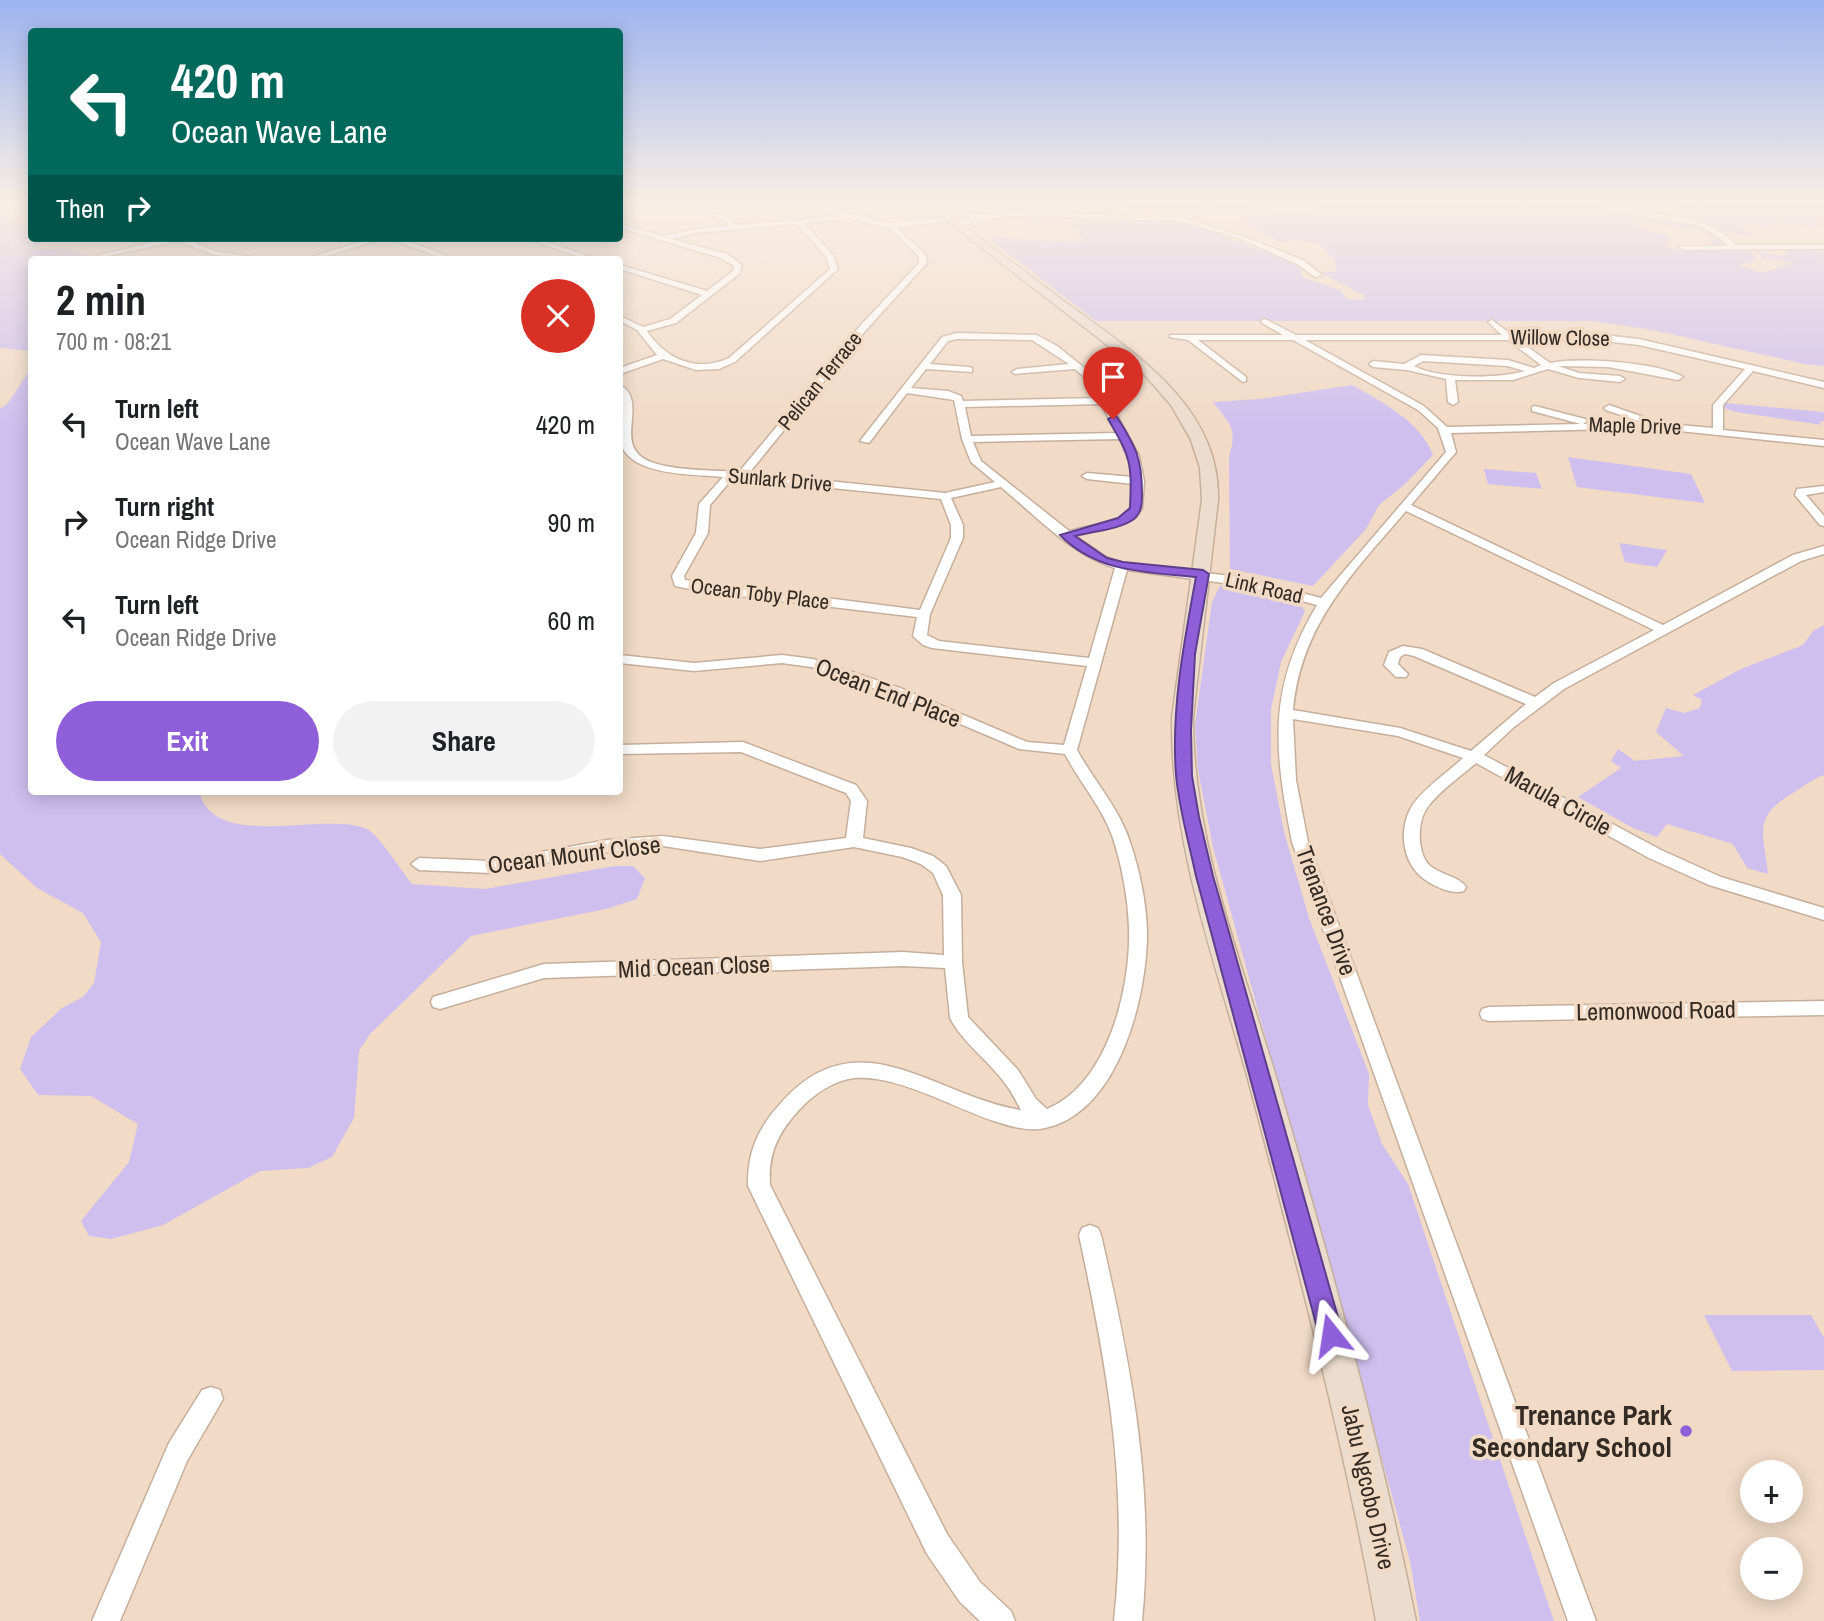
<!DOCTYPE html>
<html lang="en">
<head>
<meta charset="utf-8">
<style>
  body { margin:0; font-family:"Archivo Narrow",sans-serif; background:#f2f2f2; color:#202124; height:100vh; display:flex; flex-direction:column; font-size:26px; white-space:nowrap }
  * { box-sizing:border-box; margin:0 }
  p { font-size:23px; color:#757577 }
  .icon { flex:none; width:38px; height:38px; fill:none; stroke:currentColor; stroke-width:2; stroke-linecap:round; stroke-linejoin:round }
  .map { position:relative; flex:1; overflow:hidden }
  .sheet { position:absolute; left:28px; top:256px; width:595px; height:539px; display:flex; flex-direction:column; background:#fff; border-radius:7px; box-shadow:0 4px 18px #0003 }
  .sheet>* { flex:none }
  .hud { position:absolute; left:28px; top:28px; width:595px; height:214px; border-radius:7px; box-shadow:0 4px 18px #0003; background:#00695c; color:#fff; overflow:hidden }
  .fabs { position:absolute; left:1740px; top:1460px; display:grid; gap:14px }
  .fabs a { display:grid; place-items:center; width:63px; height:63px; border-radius:50%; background:#fff; box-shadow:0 4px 18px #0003; font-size:35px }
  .pin { position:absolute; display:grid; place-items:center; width:60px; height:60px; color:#fff; margin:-72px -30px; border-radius:50% 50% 50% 0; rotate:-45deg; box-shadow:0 0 7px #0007 }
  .pin .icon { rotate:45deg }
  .me { position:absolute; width:77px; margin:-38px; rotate:345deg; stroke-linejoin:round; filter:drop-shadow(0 0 5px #0008) }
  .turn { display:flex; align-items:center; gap:24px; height:147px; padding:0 28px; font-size:32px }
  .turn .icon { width:91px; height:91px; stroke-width:2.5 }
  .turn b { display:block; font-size:49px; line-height:60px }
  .then { display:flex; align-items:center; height:66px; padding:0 28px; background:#0003; gap:14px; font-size:26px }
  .round { display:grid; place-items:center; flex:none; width:74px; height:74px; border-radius:37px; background:#f2f2f2 }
  .summary { display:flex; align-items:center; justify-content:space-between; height:119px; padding:0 28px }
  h1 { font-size:42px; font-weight:800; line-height:52px }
  .action { display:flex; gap:14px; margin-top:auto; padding:14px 28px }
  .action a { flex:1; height:80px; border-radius:42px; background:#8f5fd9; color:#fff; font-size:28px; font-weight:800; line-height:80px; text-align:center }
  .action a+a { background:#f2f2f2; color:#202124 }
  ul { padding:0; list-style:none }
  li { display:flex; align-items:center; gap:21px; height:98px; padding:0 28px }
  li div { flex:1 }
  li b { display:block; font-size:26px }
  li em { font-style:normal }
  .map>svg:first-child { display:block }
</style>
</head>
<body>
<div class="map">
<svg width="1824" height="1621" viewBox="0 0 1824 1621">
  <rect width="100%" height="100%" fill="#f1dac6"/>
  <path fill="#cebfee" d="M1110,203H1176L1207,206L1237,203L1294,212H1310L1314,206L1311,203H1603L1604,207L1687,222L1718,233L1729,246H1711L1710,235C1702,229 1641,221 1629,221L1650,232L1669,235L1671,240L1664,245L1677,251L1746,249L1758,260L1739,265L1762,273L1793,263L1763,258L1753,249L1775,256L1789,255L1787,252L1778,249L1824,252V260L1821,261L1824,263V366L1805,364L1653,330L1593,321H1096L987,237L1085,243L1075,227H1071L1069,224L1080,223L1074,220H1028L1027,218L992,215L1184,221L1301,266L1302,277L1340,290L1347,299L1363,300L1366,296L1321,273L1336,271L1335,260L1319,243L1295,240L1279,242L1242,221L1249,218L1233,214L1208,215L1206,211L1113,207Z
    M1648,203H1824V218H1816L1820,228L1779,222L1771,227L1742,223L1739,226L1753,236L1724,232L1691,220H1699L1697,216L1678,208Z
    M0,208L7,212L8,216L31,229L32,238H48L34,249L63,248L97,259H32L31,351L0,348Z
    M31,368L32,791H199C214,853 323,810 367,829C379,835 402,872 412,884L485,889L615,866H633L645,878L637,899L606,909L471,936L370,1034L359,1051L354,1118L332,1157L308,1168L260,1171L163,1225L111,1239L89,1236L81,1221L129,1162L138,1124L91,1096L38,1095L20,1069L31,1037L62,1008L83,997L94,983L101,942L83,913L37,888L0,854V409L8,403Z
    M1352,385C1381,401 1421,422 1433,455L1404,485L1379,505L1366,529L1313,586L1230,569L1229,456C1238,429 1230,424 1213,402L1260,399Z
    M1725,403L1824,412V421L1819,422L1823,425L1736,412L1721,407Z
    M1568,457L1691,474L1705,503L1577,487Z
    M1484,469L1536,473L1542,489L1488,484Z
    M1619,543L1667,550L1657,567L1625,562Z
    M1227,585C1250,588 1292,589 1305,611L1281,662L1271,709V764L1284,832L1309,918L1369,1074L1368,1105L1382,1144L1408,1184L1554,1621H1420L1410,1561L1213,847L1198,770L1195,725L1212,602L1220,586Z
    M1824,625V775C1813,779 1806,785 1796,791C1752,817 1763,829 1768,874L1747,868L1733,844L1667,824L1657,837L1633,828L1578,797L1621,768L1611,761L1618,749L1635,761L1684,756L1656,732L1666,708L1684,713L1700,708L1702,700L1693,695L1741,669L1803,645L1813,631Z
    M1704,1315H1811L1824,1338V1370L1732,1371Z"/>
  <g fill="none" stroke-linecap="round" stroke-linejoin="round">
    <path stroke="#cbb4fc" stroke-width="2" d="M1702,203L1751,212L1824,203"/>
    <defs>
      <path id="minor" d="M9,203L32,207V211L13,208Z
        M665,203H674L728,217L736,225L851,215L854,217L804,223L833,255L838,269L735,362L719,369L696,370L663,359L620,374V368L657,355L637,330L620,321V316L643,327L670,319L702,295L620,269V265L707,291L733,271L734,266L721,258L620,228V224L663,236L695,229L729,226L724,219ZM797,224L827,258L830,269L729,358C696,373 666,359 647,331L676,323L739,274L742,265L727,254L671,239L695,233Z
        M963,203H969L968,210L974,215L1016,212L1180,217L1242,236L1303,260L1322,275L1315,277L1297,264L1238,238L1180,221L1016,216L977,219L979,221L976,223L953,224V222L971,219L962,210Z
        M1635,205L1638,207V212C1674,216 1710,217 1736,245H1824V249L1682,250L1679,246H1728C1703,218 1667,221 1634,215L1630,212Z
        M892,224L926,255L927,263L866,330L749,473L945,493L995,482L971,462L962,439L954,400L907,393L869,443L860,441L942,337L957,333L1037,335L1057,346L1097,378L1139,456L1144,481L1142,508L1136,517L1125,523L1075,536L1106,557L1123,563L1247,578L1321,598L1446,452L1438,428L1418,410L1293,340H1198L1246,377V381L1243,382L1188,340L1169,337L1170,335H1283L1262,323L1261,321L1265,319L1296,335H1502L1488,322L1492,320L1512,335H1604L1639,339L1824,382V388L1753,371L1723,405V430L1824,440V446L1651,428L1451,433L1456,452L1411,505L1663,625L1793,555L1824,546V554L1801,561L1564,689L1514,727L1484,755L1661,850L1721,877L1824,908V920L1709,885L1649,858L1476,763C1460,777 1439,791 1427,808C1417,822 1417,852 1429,865C1440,875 1459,876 1466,887L1464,891C1452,895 1434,886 1424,879C1402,863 1398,829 1412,806C1422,790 1449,771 1463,758L1398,736L1293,719L1296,780L1308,842L1596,1621H1568L1292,842C1274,749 1267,689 1317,605L1246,586L1127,570L1077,750C1094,781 1119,808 1130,842C1139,869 1146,900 1147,930C1148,994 1119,1113 1045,1128C1029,1132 1009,1126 994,1121C954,1108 889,1070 848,1079C830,1083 812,1096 799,1110C778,1133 768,1153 770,1185L947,1534L980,1582L1011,1611L1015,1621H980L960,1602L927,1554L748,1186C747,1153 758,1128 780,1104C858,1014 933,1096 1021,1110C1016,1101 1011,1090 1004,1082C987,1059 963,1043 950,1018L945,968L903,966L544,978L440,1009L433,1007L431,1002L433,997L544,964L903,952L944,955L943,895L933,873L921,864L902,857L854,847L760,861L663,846L607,852L491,873L419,870L411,864L419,858L491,861L607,840L663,836L760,849L846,838L851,801L846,793L741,752L620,754V745L743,742L856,785L867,801L863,838L911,848L933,856L946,866L961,895L962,962L968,1017L1018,1070L1036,1099L1047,1109C1108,1084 1131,988 1129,928C1128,898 1122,866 1113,838C1102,807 1080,783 1065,754L1019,749L890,694L811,667L782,663L694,671L620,663V655L694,663L782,655L813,659L900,688L1027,742L1064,745L1087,666L932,648L923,645L913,636L917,617L704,592L675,586L672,576L696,533L699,504L723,477C695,474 625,477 620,439C619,430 623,421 623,412C624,402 619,394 620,385C652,403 606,450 657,464C681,471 714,470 739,472L860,326L919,263V257L890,227ZM957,339L1032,340L1069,364L1017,369L1012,372L1014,374L1075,369L1088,380L1098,398L963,401L961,396L948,391L911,388L926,369L972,372V368L969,367L930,364L948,341ZM1305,340H1508L1541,365L1534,368L1508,360L1421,355L1404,364L1373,361L1369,364L1373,367L1407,370L1446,379L1448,402L1453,405L1458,402L1455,380H1513L1548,369L1579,378L1620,382L1625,379L1620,376L1579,373L1558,366L1608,367L1678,380L1683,377C1658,362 1579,357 1550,363L1518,340L1604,341L1639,345L1745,369L1713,405V428L1646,422V418L1609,405L1604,408L1606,410L1641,422L1583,424L1587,421L1585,419L1535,406L1532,407V411L1581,424L1447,427L1424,406ZM1423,361L1507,366L1525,371C1499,379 1438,379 1414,366ZM1101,404L1117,433L971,436L965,407ZM1120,439L1129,456L1133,477L1087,473L1082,476L1087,479L1133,484C1132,491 1133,505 1128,512C1120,522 1082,527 1069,531L981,461L973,442ZM733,478L941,499L951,525V538L920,610L685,580L684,576L708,533L710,505ZM1001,487C1036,516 1072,555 1115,568L1089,658L939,641L927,635L930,614L963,538V525L951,498ZM1406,511L1654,630L1554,683L1535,697L1422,649L1403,646L1389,652L1384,665L1396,677H1406L1408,674L1398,664L1400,657L1405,654L1414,656L1526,704L1471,751L1400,728L1293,710C1301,624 1353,573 1406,511Z
        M172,238L188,240L211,238L195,243L215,251L265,259L214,255L177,241L103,257L99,255Z
        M373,238H384L317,259H305Z
        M389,238H399L455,259H444Z
        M525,238H535L597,259H586Z
        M1824,486V492L1806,495L1824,516V526L1820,525L1795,495L1797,489Z
        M1824,1001V1015L1489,1021L1482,1019L1480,1014L1482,1009L1489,1007Z
        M1090,1225L1098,1228L1101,1235C1131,1366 1155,1486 1142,1621H1114C1129,1486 1107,1366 1079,1235L1082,1228Z
        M211,1387L220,1390L223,1399L187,1461L120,1621H92L169,1443L202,1390Z"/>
      <path id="tertiary" d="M790,203H803L890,223L950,217L954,220L890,229Z"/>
      <path id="secondary" d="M924,203H933C976,235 1019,267 1061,299C1128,349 1221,404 1218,500L1193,717C1193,842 1241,960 1276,1077C1329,1257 1379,1437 1416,1621H1376C1343,1438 1296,1259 1248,1079C1215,961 1170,842 1172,717L1202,500L1200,468L1191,440L1171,405L1142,372Z"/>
    </defs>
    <use href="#minor" stroke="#c5af9c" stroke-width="3"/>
    <use href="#tertiary" stroke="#c5af9c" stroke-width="3"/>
    <use href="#secondary" stroke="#c5af9c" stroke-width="3"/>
    <use href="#minor" fill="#fff" fill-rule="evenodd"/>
    <use href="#tertiary" fill="#fff" fill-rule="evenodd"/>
    <use href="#secondary" fill="#ecdccd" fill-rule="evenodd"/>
  </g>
  <linearGradient id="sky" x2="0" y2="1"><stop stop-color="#9cb4f0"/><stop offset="0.47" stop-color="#f9eee5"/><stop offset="1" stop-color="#f9eee5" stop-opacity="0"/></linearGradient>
  <rect width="1824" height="430" fill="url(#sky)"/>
  <path fill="#8f5fd9" stroke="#5d3e8d" stroke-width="2" d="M1113,416L1117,417C1136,447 1142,458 1142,494C1142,503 1142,512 1134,519C1119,530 1093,531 1075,536L1107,558L1123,562L1203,570L1209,574L1195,654L1191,730L1192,776L1199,817L1213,876L1343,1335L1340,1343L1331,1347L1323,1343L1319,1335L1196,876C1189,843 1179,809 1176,775C1171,709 1184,642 1196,577C1147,572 1097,573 1060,535L1118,518L1130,508C1132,463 1131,458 1108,419Z"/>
  <circle fill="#8f5fd9" stroke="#f1dac6" stroke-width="2.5" cx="1686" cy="1431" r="7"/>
  <g text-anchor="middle" stroke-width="7" stroke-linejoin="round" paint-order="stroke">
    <g font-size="21" fill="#342b24" stroke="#f1dac6">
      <text transform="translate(1560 338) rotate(1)" y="7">Willow Close</text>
      <text transform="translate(820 381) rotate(-51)" y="7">Pelican Terrace</text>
      <text transform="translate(1635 426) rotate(2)" y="7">Maple Drive</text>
      <text transform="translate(780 480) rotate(5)" y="7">Sunlark Drive</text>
      <text transform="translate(1264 588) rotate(13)" y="7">Link Road</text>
      <text transform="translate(760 594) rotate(7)" y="7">Ocean Toby Place</text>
    </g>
    <g font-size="24" fill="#342b24" stroke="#f1dac6">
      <text transform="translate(888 693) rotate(21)" y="8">Ocean End Place</text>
      <text transform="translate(1558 801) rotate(29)" y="8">Marula Circle</text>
      <text transform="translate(574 855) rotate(-7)" y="8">Ocean Mount Close</text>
      <text transform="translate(1326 911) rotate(70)" y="8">Trenance Drive</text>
      <text transform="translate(694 967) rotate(-2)" y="8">Mid Ocean Close</text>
      <text transform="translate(1656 1011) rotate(-1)" y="8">Lemonwood Road</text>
      <text transform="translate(1368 1487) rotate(77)" y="8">Jabu Ngcobo Drive</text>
    </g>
    <g font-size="28" font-weight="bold" fill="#342b24" stroke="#f1dac6" text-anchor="end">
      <text x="1672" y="1425">Trenance Park<tspan x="1672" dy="32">Secondary School</tspan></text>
    </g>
  </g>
</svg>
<div class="fabs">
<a>+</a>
<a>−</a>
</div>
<div class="pin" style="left:1113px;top:419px;background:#d93025"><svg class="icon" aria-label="arrive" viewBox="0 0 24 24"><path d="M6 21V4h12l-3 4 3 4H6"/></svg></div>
<svg class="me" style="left:1331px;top:1335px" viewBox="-20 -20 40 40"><path d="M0-17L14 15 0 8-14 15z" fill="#8f5fd9" stroke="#fff" stroke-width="4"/></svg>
<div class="hud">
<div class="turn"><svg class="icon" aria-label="left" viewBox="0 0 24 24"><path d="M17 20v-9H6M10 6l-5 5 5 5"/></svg><div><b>420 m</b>Ocean Wave Lane</div></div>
<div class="then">Then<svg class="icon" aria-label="right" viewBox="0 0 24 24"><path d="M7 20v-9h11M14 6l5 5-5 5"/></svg></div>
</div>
<section class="sheet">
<div class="summary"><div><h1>2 min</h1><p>700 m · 08:21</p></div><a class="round" style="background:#d93025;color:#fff"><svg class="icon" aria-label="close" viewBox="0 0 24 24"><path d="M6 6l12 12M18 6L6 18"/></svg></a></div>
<ul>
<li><svg class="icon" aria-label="left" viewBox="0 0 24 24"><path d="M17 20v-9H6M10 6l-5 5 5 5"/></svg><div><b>Turn left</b><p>Ocean Wave Lane</p></div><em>420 m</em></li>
<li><svg class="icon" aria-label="right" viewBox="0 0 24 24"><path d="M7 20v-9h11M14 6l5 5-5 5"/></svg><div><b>Turn right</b><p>Ocean Ridge Drive</p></div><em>90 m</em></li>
<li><svg class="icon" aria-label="left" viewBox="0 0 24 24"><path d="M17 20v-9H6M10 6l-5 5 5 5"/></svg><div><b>Turn left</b><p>Ocean Ridge Drive</p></div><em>60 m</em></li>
</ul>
<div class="action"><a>Exit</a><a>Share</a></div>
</section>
</div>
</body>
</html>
